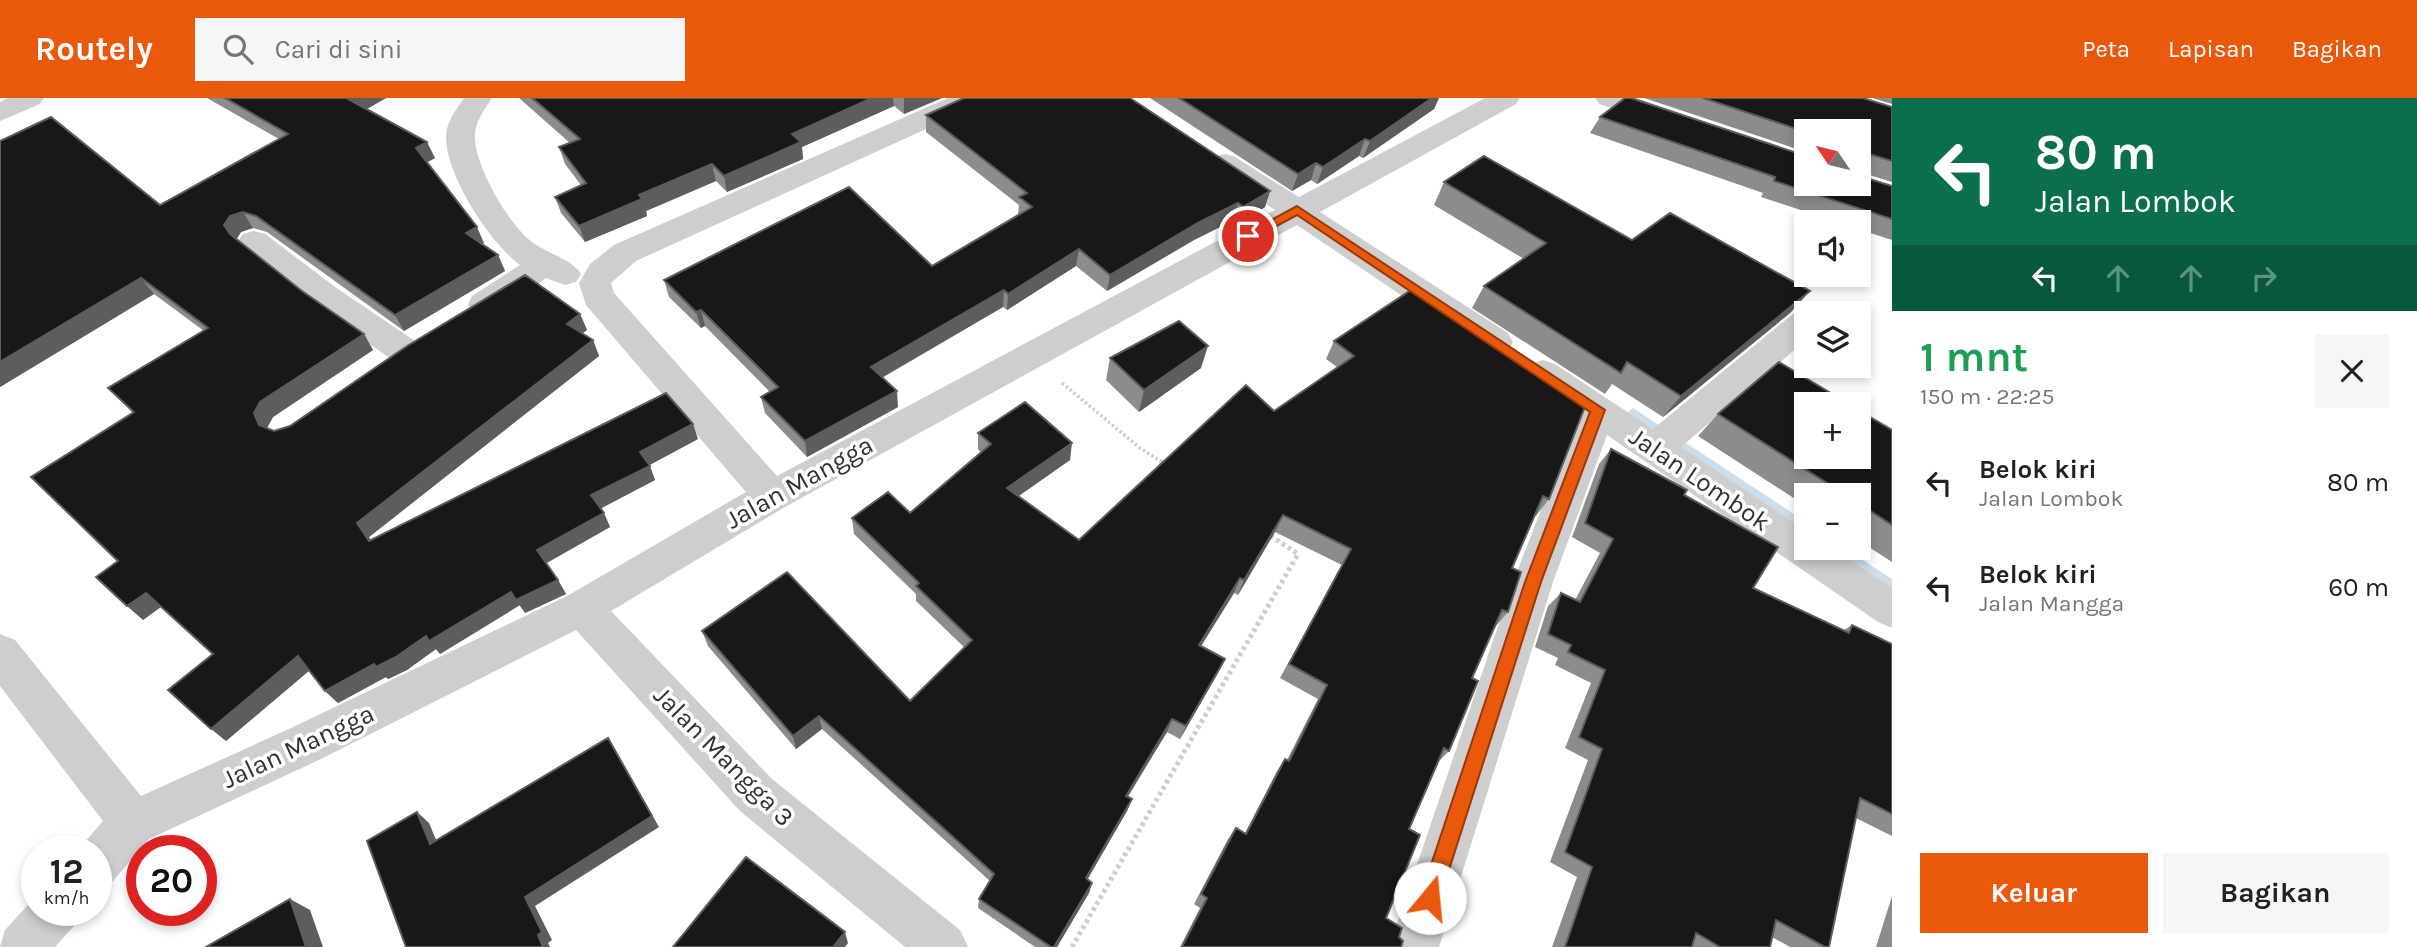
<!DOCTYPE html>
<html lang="id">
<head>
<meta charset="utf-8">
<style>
  body { margin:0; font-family:Karla,sans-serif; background:#f6f6f6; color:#202124; height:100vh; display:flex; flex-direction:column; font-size:26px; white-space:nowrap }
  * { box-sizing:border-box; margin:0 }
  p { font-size:23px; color:#757577 }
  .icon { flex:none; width:38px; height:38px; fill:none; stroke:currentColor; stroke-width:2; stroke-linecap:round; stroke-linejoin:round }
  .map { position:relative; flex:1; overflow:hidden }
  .details { display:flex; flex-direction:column; background:#fff; width:525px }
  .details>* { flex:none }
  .banner { background:#0b6e4f; color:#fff; overflow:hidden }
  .needle { width:46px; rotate:305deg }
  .fabs { position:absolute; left:1794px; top:21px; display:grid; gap:14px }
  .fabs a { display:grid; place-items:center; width:77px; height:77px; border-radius:0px; background:#fff; box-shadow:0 4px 10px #0003; font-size:35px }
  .speed { position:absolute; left:21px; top:737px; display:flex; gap:14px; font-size:35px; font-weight:700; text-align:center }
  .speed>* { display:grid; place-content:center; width:91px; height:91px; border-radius:50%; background:#fff; box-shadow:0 4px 10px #0003; line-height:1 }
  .speed small { font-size:18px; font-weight:400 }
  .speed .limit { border:10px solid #d22; background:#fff; color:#111 }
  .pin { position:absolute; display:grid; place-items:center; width:60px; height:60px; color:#fff; margin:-30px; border:4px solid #fff; border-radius:50%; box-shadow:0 2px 7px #0007 }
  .me { position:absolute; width:77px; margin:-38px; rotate:17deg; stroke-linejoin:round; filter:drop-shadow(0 0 5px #0008) }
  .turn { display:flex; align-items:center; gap:24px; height:147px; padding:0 28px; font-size:32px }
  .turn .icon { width:91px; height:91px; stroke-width:2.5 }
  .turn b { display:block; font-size:49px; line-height:60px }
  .lanes { display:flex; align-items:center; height:66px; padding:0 28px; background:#0003; justify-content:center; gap:35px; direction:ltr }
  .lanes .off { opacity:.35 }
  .round { display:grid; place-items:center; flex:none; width:74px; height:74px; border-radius:0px; background:#f6f6f6 }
  .summary { display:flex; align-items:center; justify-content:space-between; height:119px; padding:0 28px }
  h1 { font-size:42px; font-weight:700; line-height:52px; color:#1e9e55 }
  .action { display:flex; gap:14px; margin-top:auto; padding:14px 28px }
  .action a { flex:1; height:80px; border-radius:0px; background:#ea580c; color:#fff; font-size:28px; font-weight:700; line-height:80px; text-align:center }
  .action a+a { background:#f6f6f6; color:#202124 }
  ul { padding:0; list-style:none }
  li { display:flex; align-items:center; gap:21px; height:105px; padding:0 28px }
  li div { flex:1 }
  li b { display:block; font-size:26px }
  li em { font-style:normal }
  header { display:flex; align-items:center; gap:42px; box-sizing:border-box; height:98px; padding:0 35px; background:#ea580c; color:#fff }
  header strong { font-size:33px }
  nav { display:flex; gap:38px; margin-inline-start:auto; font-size:24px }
  .search { width:490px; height:63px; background:#f6f6f6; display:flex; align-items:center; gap:18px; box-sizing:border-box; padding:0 24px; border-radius:0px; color:#757577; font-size:26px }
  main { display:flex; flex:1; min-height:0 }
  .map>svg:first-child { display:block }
</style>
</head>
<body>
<header>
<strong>Routely</strong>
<div class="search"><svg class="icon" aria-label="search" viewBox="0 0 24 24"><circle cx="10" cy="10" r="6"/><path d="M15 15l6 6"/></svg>Cari di sini</div>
<nav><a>Peta</a><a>Lapisan</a><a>Bagikan</a></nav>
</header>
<main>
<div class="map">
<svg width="1892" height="849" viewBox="0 0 1892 849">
  <rect width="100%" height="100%" fill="#fff"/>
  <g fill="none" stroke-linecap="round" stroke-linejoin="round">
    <path fill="#ccddec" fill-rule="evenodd" d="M1633,310L1806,424V437L1628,318L1627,315Z
      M1826,450H1844L1892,481V495L1828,454Z"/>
    <path stroke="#cecece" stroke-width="3.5" stroke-dasharray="2.5 2.5" stroke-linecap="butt" d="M1062,285L1140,350L1162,364"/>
    <path stroke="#cecece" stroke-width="5" stroke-dasharray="3.5 3.5" stroke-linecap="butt" d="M1160,363L1165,366
      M1072,849L1298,456L1268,436"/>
    <path fill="#cecece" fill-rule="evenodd" d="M8,0H44L40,6L0,23V4Z
      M464,0H492C485,11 477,21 475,34C472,64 508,126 532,144C546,155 572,161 581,176L576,184L565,187L546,180C525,195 499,222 472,214L468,206L472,198L520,167C490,145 446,78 446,39C446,24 456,12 464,0Z
      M948,0H985L981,6L636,163L611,185L614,195L777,378L1275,112L1215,71L1210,65L1215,59L1225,56L1235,59L1299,99L1485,0H1520L1516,6L1320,114L1508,235L1513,244L1508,253L1496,256L1484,253L1297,127L785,409L611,513L772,681L960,832L968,849H905L740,713L576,532L321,661L149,741L113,783L96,790V752H78L103,723L0,588V536L15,542L141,698L289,631L567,498L746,394L586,207L579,185L590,166L614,147Z
      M1595,0H1636L1680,15L1684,21L1680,27L1670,29L1599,6Z
      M254,133L265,136L338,191L415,243L420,252L415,261L403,264L391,261L314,207L243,150L238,143L243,136Z
      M1806,211L1818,215H1806V242L1681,349L1806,433V450H1832L1892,490V530L1878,524L1607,337L1553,484L1439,849H1389L1513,484L1578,317L1531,284L1526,275L1531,266L1543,262L1555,266L1653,331L1794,215Z
      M37,797V812H80L73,829L55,849H0L5,832Z"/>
  </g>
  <path fill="#8c8c8c" d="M207,0H386L367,11L435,60L427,64L484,145L482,146L498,157L505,173L404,233L267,134L253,130L241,134L237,141L302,193L364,236L373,252L273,319L267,330L274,333L290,328L580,216L587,232L582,235L593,242L599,258L369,439L371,442L698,341L649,367L655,382L601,410L610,429L546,465L558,482L566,496L525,515L520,507L440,556L436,551L407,572L388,581L386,579L338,605L325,593L309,573L226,643L213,556L161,509L143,522L118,463L133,315L108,290L204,233L154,196L0,289V43L160,107L279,41Z
    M519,0H942L904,16L894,8L802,49L803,61L727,94L716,83L646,113L647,118L585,144L561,115L555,99L581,87L565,66L559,49L570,45Z
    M1150,0H1439L1434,11L1363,60L1359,58L1317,86L1311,82L1292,93Z
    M1644,0H1863L1892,9V84L1863,75L1860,78L1892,88V142L1858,131V124H1837L1761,99L1763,95L1590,35L1600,19L1806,86L1858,33H1806V54Z
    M1872,0H1892V6Z
    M926,17L1270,93L1265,109L1239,125L1234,122L1194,142L1107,193L1076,168L1007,212L1003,209L882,280L898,309L807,359L765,315L761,299L770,294L705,228L701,230L669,199L664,182L932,168L1020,117L1018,116L1019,107L926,34Z
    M1444,84L1632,142L1810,193L1790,215L1663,319L1612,286L1605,296L1472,210L1484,188L1524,161L1434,107Z
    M1334,243L1549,401L1536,418L1535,417L1512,470L1508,514L1495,529L1472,580L1449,653L1438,664L1409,731L1386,820L1399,839L1401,849H1180L1200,810L1194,806L1228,741L1236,730L1245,735L1277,673L1285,661L1287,662L1318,601L1280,580L1342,467L1275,434L1238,497L1234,495L1201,548L1225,561L1218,575L1180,641L1167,634L1128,699L1132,701L1127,713L1087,781L1092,785L1089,795L1057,849H1035L978,810L979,801L990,783L822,631L796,651L708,548L702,533L910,603L965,550L916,503V496L854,436L852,420L910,415L981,355L978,351V335L1070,362L1018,398L1079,442L1274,313L1337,269L1326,261Z
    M1110,260L1201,270L1139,314L1106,282Z
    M1718,316L1892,332V464L1858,442V397H1806V408L1698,338Z
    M1611,351L1684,397L1753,490L1844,532L1852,527L1892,546V738L1856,720L1829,849H1790L1772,839L1770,849H1552L1577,779L1550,764L1588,662L1565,650L1591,585L1555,567L1558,560L1535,549L1548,508L1561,495L1575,502L1600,455L1572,439L1599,366Z
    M1892,798V849H1876Z"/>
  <path fill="#5d5d5d" d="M350,0H386L356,17L348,1Z
    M872,0H893L894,8L802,49L803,61L727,94L724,78L792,36Z
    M904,0H942L904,16Z
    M1432,0H1439L1434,11L1363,60L1370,43Z
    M1365,41L1359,58L1317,86L1323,69Z
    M427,44L435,60L424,66L416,50Z
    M1872,57L1863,68L1869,67L1858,80V69Z
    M1316,65L1311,82L1292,93L1298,76Z
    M712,66L716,83L646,113L647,118L585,144L579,128L639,97Z
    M1270,93L1265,109L1239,125L1243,109Z
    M1238,105L1234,122L1194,142L1107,193L1110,177L1198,125Z
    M243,114L253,130L241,134L235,143L224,127L230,118Z
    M477,129L484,145L474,150L466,135Z
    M1079,151L1076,168L1007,212L1008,196Z
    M498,157L505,173L404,233L395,217Z
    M141,180L154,196L0,289V264Z
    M1004,192L1003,209L872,285L871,269Z
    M1810,193L1790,215L1663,319L1681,298Z
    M701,212L705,228L701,230L696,214Z
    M580,216L587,232L573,242L567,226Z
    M364,236L373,252L273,319L267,330L259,327L254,315L260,304Z
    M593,242L599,258L369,439L380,457L369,443L357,425Z
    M1208,248L1201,270L1139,314L1144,292Z
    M897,293L898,309L807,359L805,343Z
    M693,326L698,341L646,369L640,354Z
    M1072,345L1070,362L1006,407L1007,390Z
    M650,368L655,382L598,412L591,397Z
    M604,415L610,429L545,466L537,452Z
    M1283,417L1275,434L1238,497L1244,482Z
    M1240,480L1234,495L1193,561L1199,547Z
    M558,482L566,496L525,515L516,502Z
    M511,494L520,507L440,556L436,551L407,572L388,581L386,579L338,605L325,593Z
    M146,495L162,508L143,522L127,508Z
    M298,558L311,571L226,643L211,631Z
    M1225,561L1218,575L1180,641L1186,628Z
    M819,618L822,631L796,651L793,638Z
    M1172,621L1167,634L1121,709L1126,698Z
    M608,640L659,729L535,808L552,842L548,845L550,849H543L538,837L525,799Z
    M1132,701L1127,713L1082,791L1086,780Z
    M417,714L429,725L442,756L430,746Z
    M1092,785L1089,795L1057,849H1054Z
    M290,801L310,812L323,849H306Z
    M845,834L848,845L845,849H833Z"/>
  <path fill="#181818" stroke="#5d5d5d" stroke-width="2" d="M225,0H350L348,1L427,44L416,50L477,129L466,135L498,157L395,217L256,118L243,114L230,118L224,127L230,136L302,193L364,236L260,304L254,315L259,327L274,333L290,328L407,248L525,177L580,216L567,226L593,242L357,425L369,443L666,295L693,326L640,354L650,368L591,397L604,415L537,452L558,482L516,502L511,494L429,543L426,538L396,559L376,569L374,566L325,593L298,558L211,631L168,592L213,556L146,495L127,508L96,479L118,463L31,379L134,314L108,290L208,230L141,180L0,264V43L51,19L160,107L288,36Z
    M532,0H872L792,36L801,44L724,78L712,66L639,97L642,101L579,128L555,99L586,85L559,49L580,41Z
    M964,0H1130L1270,93L1243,109L1238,105L1198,125L1110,177L1079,151L1008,196L1004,192L871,269L897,293L805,343L761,299L778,289L701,212L696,214L664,182L849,89L932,168L1032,109L1019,99L1027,95L926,17Z
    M1179,0H1432L1370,43L1365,41L1323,69L1316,65L1298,76Z
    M1625,0H1631L1806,58V86H1858V76L1860,78L1892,88V121L1774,83L1775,79L1600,19Z
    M1703,0H1863L1892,9V63L1872,57L1869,60V67L1858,69V33L1806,34Z
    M1484,58L1632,142L1670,115L1810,193L1681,298L1627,264L1621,275L1484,188L1546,145L1444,84Z
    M1411,192L1447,217L1454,212L1588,301L1549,401L1543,398L1512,470L1521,474L1508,514L1502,512L1472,580L1478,583L1449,653L1444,650L1409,731L1420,737L1386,820L1402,830L1399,839L1403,843L1401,849H1182L1207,800L1201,796L1236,730L1246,736L1285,661L1289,663L1327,587L1289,566L1351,451L1283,417L1244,482L1240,480L1199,547L1225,561L1186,628L1172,621L1126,698L1132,701L1086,780L1092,785L1054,849H1051L979,801L994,776L819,618L793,638L702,533L787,474L910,603L972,542L916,488L919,485L852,420L888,394L910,415L991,346L978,335L1025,304L1072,345L1007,390L1079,442L1246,287L1274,313L1354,258L1334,243Z
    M1179,223L1208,248L1144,292L1110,260Z
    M1779,264L1849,306H1806V359H1858V312L1892,332V427L1858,405V397H1846L1718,316Z
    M1611,351L1687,392L1684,397L1778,449L1753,490L1849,535L1852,527L1892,546V716L1860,700L1829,849H1825L1776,822L1770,849H1720L1696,835L1692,849H1565L1592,769L1565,754L1602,651L1579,639L1605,572L1568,554L1571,547L1548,536L1561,495L1580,504L1613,441L1585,425Z
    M608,640L652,718L525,799L542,834L538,837L543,849H406L367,743L417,714L430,746Z
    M746,759L845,834L833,849H673Z
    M290,801L306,849H206Z"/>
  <path fill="#ea580c" stroke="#983908" stroke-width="2" d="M1297,108L1605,312L1541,484L1440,800L1437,807L1430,810L1423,807L1420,800L1525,484L1590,314L1297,117L1253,141L1248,142L1242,138Z"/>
  <g text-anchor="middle" stroke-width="7" stroke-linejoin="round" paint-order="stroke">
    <g font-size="26" fill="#313131" stroke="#fff">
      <text transform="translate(1700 381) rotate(34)" y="9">Jalan Lombok</text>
      <text transform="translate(799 384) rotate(-29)" y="9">Jalan Mangga</text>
      <text transform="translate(298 648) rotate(-25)" y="9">Jalan Mangga</text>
      <text transform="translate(724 658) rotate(45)" y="9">Jalan Mangga 3</text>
    </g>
  </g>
</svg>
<div class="fabs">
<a><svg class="needle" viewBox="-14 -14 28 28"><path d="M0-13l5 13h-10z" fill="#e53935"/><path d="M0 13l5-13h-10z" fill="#757577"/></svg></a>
<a><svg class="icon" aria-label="sound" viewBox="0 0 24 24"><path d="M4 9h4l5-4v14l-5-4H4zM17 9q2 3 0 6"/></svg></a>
<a><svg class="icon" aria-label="layers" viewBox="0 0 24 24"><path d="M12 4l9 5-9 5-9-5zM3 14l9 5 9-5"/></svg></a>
<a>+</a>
<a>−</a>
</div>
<div class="speed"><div>12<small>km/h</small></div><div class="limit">20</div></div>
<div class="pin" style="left:1248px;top:138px;background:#d93025"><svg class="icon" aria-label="arrive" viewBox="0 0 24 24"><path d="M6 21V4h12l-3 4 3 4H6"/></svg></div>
<svg class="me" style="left:1430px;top:800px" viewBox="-20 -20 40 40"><circle r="19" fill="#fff"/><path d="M0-13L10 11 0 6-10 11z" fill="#ea580c"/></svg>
</div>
<section class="details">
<div class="banner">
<div class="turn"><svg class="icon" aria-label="left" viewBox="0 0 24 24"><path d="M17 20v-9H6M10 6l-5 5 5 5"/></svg><div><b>80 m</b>Jalan Lombok</div></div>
<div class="lanes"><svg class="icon" aria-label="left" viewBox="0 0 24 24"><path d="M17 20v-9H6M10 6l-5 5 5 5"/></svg><svg class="icon off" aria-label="ahead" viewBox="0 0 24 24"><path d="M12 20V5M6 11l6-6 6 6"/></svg><svg class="icon off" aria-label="ahead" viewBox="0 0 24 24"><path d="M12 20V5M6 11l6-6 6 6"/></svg><svg class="icon off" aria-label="right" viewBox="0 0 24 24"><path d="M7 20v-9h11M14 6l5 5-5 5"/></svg></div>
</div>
<div class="summary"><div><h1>1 mnt</h1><p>150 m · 22:25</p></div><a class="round"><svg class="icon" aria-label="close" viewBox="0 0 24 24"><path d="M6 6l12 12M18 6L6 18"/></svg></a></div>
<ul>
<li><svg class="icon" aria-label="left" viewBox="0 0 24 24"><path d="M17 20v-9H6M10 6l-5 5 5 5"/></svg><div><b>Belok kiri</b><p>Jalan Lombok</p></div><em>80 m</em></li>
<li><svg class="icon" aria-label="left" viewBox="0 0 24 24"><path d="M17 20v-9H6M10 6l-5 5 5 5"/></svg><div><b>Belok kiri</b><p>Jalan Mangga</p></div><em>60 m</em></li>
</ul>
<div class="action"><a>Keluar</a><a>Bagikan</a></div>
</section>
</main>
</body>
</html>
